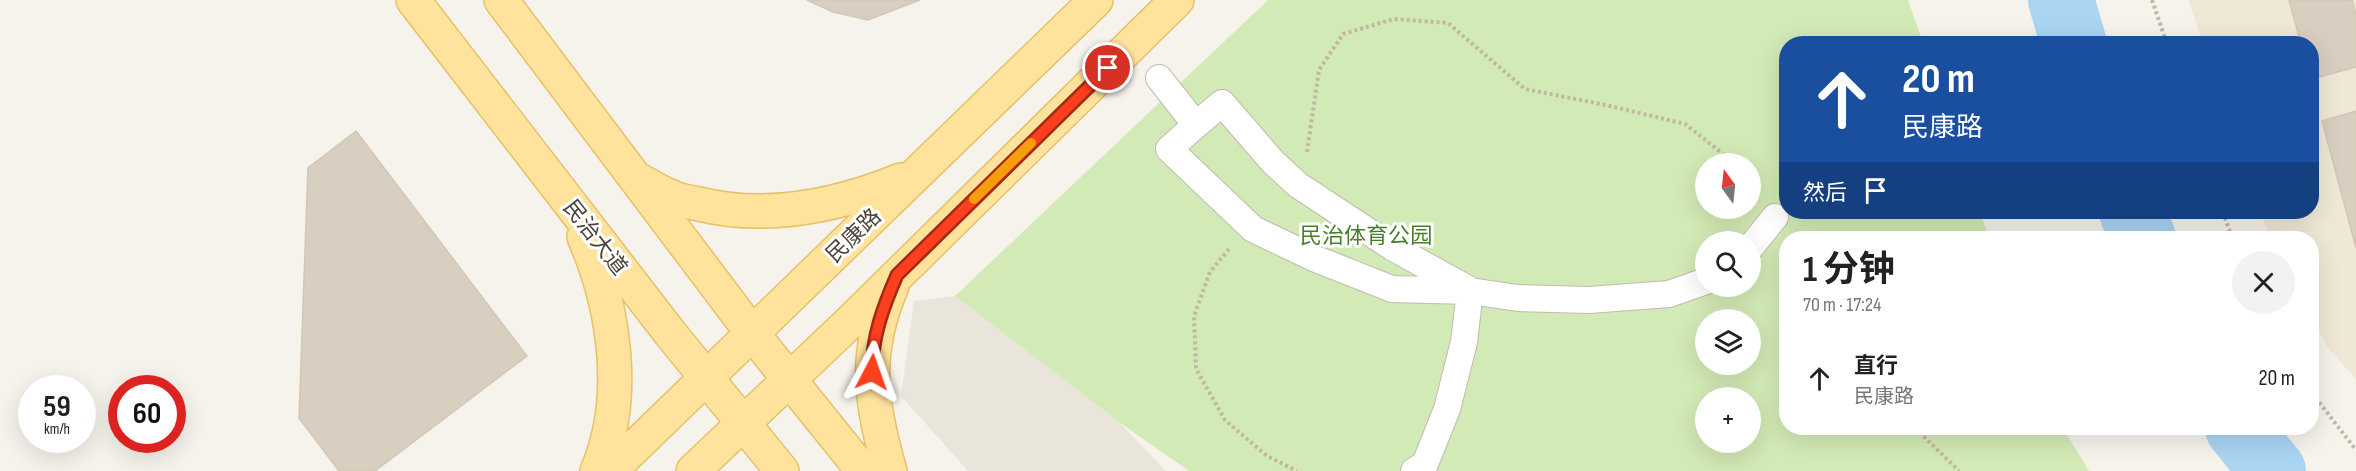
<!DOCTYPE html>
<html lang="zh">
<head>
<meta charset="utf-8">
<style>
  body { margin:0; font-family:"Sofia Sans Condensed","Noto Sans SC",sans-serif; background:#f2f2f2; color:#222; height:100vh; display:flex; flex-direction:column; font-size:22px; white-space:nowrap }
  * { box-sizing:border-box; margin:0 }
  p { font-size:20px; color:#767676 }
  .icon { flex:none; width:33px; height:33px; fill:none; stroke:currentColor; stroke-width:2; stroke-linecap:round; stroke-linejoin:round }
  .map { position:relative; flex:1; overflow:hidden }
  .details { position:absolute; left:1779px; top:231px; width:540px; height:204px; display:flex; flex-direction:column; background:#fff; border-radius:24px; box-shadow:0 6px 24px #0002 }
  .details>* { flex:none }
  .banner { position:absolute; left:1779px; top:36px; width:540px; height:183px; border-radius:24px; box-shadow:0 6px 24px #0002; background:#1a4fa0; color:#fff; overflow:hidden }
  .needle { width:39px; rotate:345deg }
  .tools { position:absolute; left:1695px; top:153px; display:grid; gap:12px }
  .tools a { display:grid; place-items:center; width:66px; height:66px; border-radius:50%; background:#fff; box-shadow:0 6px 24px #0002; font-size:30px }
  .speed { position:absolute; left:18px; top:375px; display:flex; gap:12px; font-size:30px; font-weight:700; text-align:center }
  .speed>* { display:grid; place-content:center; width:78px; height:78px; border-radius:50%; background:#fff; box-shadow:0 6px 24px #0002; line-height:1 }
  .speed small { font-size:15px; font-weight:400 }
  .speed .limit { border:9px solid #d22; background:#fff; color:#111 }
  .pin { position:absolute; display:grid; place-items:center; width:51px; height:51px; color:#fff; margin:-26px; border:3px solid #fff; border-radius:50%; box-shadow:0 2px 6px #0007 }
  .me { position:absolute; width:66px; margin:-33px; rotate:4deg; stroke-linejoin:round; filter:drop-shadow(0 0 4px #0008) }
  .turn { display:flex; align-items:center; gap:21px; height:126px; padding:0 24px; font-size:27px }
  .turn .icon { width:78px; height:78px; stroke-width:2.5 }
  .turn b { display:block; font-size:42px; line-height:51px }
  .then { display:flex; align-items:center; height:57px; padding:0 24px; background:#0003; gap:12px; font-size:22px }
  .round { display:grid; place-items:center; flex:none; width:63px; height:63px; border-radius:32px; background:#f2f2f2 }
  .summary { display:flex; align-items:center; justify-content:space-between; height:102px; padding:0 24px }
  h1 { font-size:36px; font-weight:700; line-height:45px }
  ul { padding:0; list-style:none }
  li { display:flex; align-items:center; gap:18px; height:90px; padding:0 24px }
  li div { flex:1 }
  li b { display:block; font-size:22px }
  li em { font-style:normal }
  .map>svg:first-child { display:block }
</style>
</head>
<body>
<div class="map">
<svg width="2356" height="471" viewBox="0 0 2356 471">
  <rect width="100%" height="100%" fill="#f6f3ec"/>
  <path fill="#eae5da" d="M955,296L1119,422L1166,471H968L901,396L914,301Z"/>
  <path fill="#efe8d6" d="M2188,0H2356V379L2327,347L2312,317V238H2270L2260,212H2312V44L2203,43Z"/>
  <path fill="#d2eab5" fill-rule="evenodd" d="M1268,0H1908L1923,43L1786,44V212H1980L1989,238H1786V428H2063L2089,471H1189L1119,422L955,296ZM1706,164H1750V208H1706ZM1706,242H1750V286H1706ZM1706,320H1750V364H1706ZM1706,398H1750V442H1706Z"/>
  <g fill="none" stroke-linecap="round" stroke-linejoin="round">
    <path stroke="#a9d4f2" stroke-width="66" d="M2061,0L2074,44
      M2132,212L2143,238
      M2238,428L2273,471"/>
  </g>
  <path fill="#d8cfc1" stroke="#d3c7b4" stroke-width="1.5" d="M807,0H920L868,20L833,12Z
    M2289,0H2352L2356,14V67L2312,79V44H2301Z
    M2356,111V248L2322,121Z
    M356,131L527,356L375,471H339L299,418L308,168Z"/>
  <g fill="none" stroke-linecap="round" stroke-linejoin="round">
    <defs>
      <path id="pedestrian" d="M1159,78L1196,125L1222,103L1273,162L1298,185L1392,247L1468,289
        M1196,125L1169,149L1253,229L1316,259L1392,289L1470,291L1518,298L1589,300L1669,294L1706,281
        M1750,248L1775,217
        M1414,471L1425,464L1447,409L1464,342L1470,291"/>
      <path id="primary" d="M413,0L670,333L782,471
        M501,0L752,333L863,471
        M639,180C650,186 661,193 672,197C680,201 690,202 699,204C768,221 837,206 901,180
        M584,237C615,308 628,399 597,471
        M610,471L1096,0
        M693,471L850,322L1177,0
        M890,471C870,402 863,354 892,286"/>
    </defs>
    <use href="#pedestrian" stroke="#c2bbae" stroke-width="28"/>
    <use href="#primary" stroke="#e6c16a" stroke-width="36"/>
    <path stroke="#c4b79f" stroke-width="4" stroke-dasharray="3 3" stroke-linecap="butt" d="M2152,0L2167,44
      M1307,152L1319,70L1343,34L1394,19L1448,23L1525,89L1606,105L1685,124L1736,164
      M1750,177L1760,192
      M2223,212L2232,238
      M1229,249L1210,272L1194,316L1196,369L1225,420L1267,456L1297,471
      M2312,393L2356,450
      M1915,428L1959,471"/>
    <use href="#pedestrian" stroke="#fff" stroke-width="26"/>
    <use href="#primary" stroke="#ffe39c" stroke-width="33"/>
  </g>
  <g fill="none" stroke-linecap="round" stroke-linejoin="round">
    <defs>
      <path id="route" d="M872,372C872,337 883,307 897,275L1108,68"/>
    </defs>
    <use href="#route" stroke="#a42913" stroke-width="15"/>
    <use href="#route" stroke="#fc3f1d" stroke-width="10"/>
    <path stroke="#f59e0b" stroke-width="10" d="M974,199L1031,143"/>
  </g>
  <g text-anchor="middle" stroke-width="6" stroke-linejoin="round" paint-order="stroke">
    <g font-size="22" fill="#4b4439" stroke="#fff">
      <text transform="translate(853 235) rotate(-44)" y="8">民康路</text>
      <text transform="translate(596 237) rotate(52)" y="8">民治大道</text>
    </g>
    <g font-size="22" fill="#4a7f2a" stroke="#fff">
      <text x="1366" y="243">民治体育公园</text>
    </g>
  </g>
</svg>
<div class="tools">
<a><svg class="needle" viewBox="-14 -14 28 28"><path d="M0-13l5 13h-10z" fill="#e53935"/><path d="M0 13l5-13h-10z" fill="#767676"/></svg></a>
<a><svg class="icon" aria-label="search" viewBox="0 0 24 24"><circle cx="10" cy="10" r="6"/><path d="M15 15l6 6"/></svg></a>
<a><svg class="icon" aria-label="layers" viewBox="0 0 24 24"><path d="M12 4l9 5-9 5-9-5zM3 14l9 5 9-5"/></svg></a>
<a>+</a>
</div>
<div class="speed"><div>59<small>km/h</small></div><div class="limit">60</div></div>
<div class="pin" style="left:1108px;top:68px;background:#d93025"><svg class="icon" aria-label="arrive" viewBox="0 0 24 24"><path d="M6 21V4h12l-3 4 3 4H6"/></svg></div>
<svg class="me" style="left:872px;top:372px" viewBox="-20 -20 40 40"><path d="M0-17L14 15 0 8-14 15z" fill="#fc3f1d" stroke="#fff" stroke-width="4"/></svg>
<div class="banner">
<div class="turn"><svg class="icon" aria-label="ahead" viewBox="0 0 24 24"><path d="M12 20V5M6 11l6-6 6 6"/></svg><div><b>20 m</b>民康路</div></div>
<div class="then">然后<svg class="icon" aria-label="arrive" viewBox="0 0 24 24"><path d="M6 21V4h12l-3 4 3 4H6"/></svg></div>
</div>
<section class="details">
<div class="summary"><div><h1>1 分钟</h1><p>70 m · 17:24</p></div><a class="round"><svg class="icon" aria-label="close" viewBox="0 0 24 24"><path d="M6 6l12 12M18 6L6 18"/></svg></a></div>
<ul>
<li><svg class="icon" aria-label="ahead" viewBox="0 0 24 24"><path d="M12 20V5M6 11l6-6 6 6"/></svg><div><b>直行</b><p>民康路</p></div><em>20 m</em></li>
</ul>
</section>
</div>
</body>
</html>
